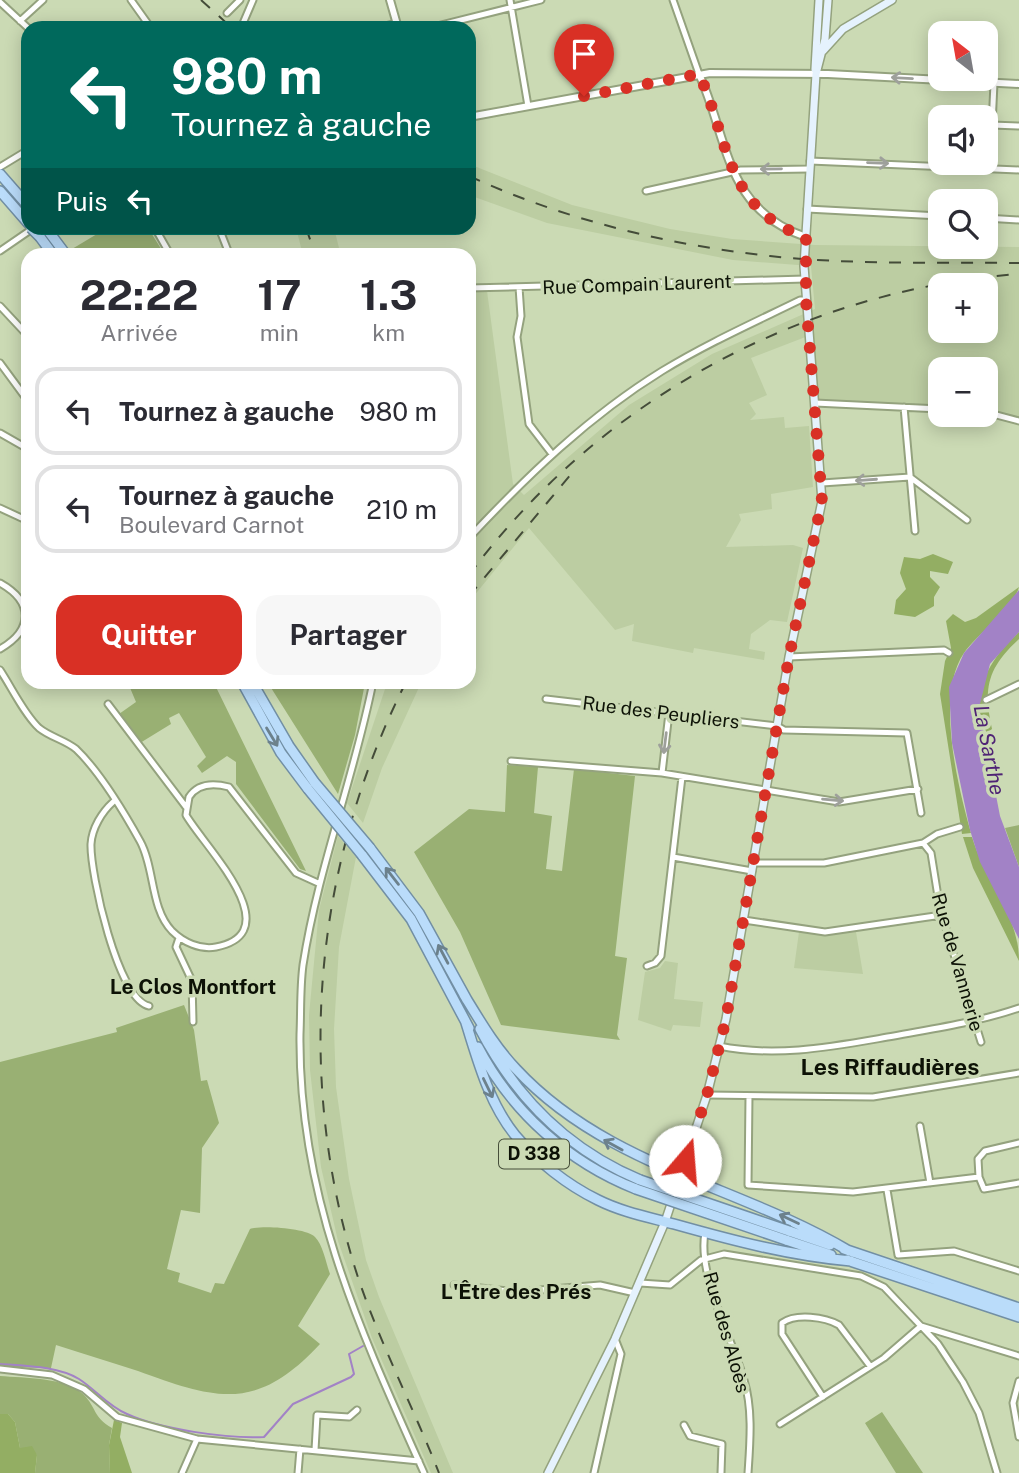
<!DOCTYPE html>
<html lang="fr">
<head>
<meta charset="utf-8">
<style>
  body { margin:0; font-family:"Public Sans",sans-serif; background:#f7f7f7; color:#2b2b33; height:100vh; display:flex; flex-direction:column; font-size:26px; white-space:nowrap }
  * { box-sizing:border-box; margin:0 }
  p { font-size:23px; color:#7c7c81 }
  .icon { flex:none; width:38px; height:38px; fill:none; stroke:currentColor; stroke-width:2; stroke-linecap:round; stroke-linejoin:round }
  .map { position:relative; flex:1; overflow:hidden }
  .sheet { position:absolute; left:21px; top:248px; width:455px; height:441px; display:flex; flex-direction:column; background:#fff; border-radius:21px; box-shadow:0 4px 18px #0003 }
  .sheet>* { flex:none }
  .guide { position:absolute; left:21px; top:21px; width:455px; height:214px; border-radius:21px; box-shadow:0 4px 18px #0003; background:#00695c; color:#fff; overflow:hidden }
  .needle { width:46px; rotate:329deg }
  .tools { position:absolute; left:928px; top:21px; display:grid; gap:14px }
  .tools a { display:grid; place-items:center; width:70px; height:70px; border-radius:14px; background:#fff; box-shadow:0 4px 18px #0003; font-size:35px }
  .pin { position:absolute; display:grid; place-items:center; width:60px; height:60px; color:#fff; margin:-72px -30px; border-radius:50% 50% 50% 0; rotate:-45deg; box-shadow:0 0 7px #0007 }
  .pin .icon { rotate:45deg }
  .me { position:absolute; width:77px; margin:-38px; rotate:18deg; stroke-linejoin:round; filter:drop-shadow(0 0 5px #0008) }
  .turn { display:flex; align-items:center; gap:24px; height:147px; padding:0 35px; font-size:32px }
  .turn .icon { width:91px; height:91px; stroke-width:2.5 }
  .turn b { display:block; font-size:49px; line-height:60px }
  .then { display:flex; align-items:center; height:66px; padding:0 35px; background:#0003; gap:14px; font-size:26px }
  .eta { display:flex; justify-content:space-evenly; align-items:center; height:119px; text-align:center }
  .eta b { font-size:42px; font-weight:700; line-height:49px }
  .primary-button { display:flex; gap:14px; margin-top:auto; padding:14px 35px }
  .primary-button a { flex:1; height:80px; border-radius:21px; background:#d93025; color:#fff; font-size:28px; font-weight:700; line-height:80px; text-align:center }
  .primary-button a+a { background:#f7f7f7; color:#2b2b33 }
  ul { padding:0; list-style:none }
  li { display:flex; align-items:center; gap:21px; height:88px; margin:0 14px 10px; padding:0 21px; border:4px solid #e1e1e2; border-radius:21px }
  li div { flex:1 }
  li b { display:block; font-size:26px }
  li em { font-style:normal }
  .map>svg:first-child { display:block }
</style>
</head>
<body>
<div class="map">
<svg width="1019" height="1473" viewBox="0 0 1019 1473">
  <rect width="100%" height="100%" fill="#cbdab4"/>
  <path fill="#bccda2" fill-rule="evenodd" d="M469,164L572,205L670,229L732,239L815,245L1019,247V421L985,412V369H940V409L815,403L808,336L751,358L767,395L749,403L756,414L750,420L784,417L785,428L809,426L813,487L771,494L772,509L739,514L741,520L726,547L793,545L803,548L787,622L770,620L751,634L749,649L765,652L764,660L694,648L693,653L632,641L634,624L615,630L529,528L469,602V292L487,291L513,484L524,495L629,405L712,354L815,309L811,266L733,260L547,223L469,195ZM940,285H985V331H940Z
    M296,228H334L339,248L334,255H303Z
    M387,683H421L382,768L363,823L347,803Z
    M338,836L356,857L339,947L334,1029L336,1087L349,1179L366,1260L379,1297L453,1473H431L372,1338L338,1241L321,1167L310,1070L309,1015L319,910Z
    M799,932L820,935L856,932L863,974L794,968Z
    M665,961L678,963L674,999L703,1002L700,1027L673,1025L671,1031L638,1020L645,972L660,968Z"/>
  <path fill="#99b073" d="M107,228H148L165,255H76L72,249Z
    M128,683H214L306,871L300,869L236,784V762L227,756L202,773L197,766L206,757L179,713L169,718L171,724L140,743L119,714L136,702Z
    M268,683H365L355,735L338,794Z
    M507,765L538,767L534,813L552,816L546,869L562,871L574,769L635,776L615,956L627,958L617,1035L620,1040L501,1025L460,932L414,852L469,809L505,812Z
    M1019,825V867L1005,828Z
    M184,1005L194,1030L201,1081L207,1080L219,1123L202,1148L200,1213L181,1210L167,1269L180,1273L178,1282L211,1293L215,1283L224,1284L250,1229C261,1225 307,1228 315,1237C323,1245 326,1263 330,1274L298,1326L320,1344C257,1412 217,1400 138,1371C111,1362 83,1354 56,1345L51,1368L0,1367V1062L117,1032L116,1028Z
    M0,1376C25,1378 65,1377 84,1395C96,1407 93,1417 112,1428L109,1445L110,1473H35L37,1455L20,1448L15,1422L8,1414H0Z
    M882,1412L923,1473H896L865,1423Z"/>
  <path fill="#93ae63" d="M933,554L953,562L948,574L930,571V577L940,587L934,597V606L915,617L894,614L896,600L906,589L900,573L904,557L920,559Z
    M1019,587C1014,608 977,634 964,653C935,695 958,787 971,833L962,834L940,694L945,661L951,648L946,621L953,614L965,622L976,618Z
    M1019,632V639C987,668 983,689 992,729L987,733C966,696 991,657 1019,632Z
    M963,837H972C985,881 1019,914 1019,961L973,868Z
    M0,1414H8L15,1422L20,1448L32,1446L37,1455L35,1473H0Z
    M114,1420L122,1423L120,1437L132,1473H110L109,1445Z"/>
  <path fill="#a282c6" d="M1019,590V632L990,664L979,708L1000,816L1019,867V939L980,862L970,830L952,743L949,687L964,653Z"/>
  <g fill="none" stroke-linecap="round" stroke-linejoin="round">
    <path stroke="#a282c6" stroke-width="2" d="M0,1364C25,1366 57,1366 79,1379C96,1390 108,1406 127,1414C159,1429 228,1439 264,1437L293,1404L351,1377L354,1374L349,1354L363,1346"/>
    <defs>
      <path id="minor" d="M131,0L151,28
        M510,0L528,106
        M673,0L699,74
        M0,2L28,28
        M227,13L240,0
        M20,21L43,0
        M241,28L253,0
        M378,28L396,23
        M429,28L541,0
        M992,125L1019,126
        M810,161L1019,170
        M0,167L28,150
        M990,168L994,83
        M646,191L741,170L809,169
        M807,209L940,216
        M985,218L1019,220
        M155,228L171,256
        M219,228L230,256
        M0,251L32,229
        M519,287L521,316L517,337L529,424L552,454
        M469,288L805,279
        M0,306L28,336
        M0,363L28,401
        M815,403L940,409
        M904,407L915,531
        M985,412L1019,421
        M0,433L28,449
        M822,483L910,477L967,520
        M0,508L28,521
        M469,538C527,476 589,416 662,371C706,344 753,323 800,300H806
        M0,583C34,602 33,630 0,649
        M789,657L944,650L949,653
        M0,670C12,688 24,714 39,728C50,737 65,740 76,749C99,771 125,814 140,841C155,868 150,908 172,931C183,942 200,950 216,947C292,932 202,844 186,815L189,797C198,783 214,783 229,787L296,873L318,883
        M373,682C354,778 318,868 303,965C300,988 301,1011 300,1034C298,1196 359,1328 424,1473
        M546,699L777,726L784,730L907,733L921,813
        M986,700L1019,684
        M108,704L186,807
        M511,761L662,773L839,802L918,789
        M662,773L669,713
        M113,802C102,812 92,828 91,844C90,873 118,1000 149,1006
        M923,843L931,853L940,909L981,1042
        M673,857L752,871
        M753,863H824L923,843L937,834L960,827
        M744,920L825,932L942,915
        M179,938L176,947L192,981L193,1022
        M647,966L655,963L661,956L682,777
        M719,1046C778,1058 835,1046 894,1036C937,1028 978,1022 1019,1008
        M707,1095L873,1097L1019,1073
        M749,1096L748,1185L853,1192L979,1177
        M920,1126L930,1183
        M1019,1143L985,1151L978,1159L979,1177L984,1189L1019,1183
        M887,1190L898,1255L954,1251L1019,1271
        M705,1233C697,1275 733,1340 744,1380C753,1409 750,1443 748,1473
        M640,1283L670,1285L701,1260L724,1254L861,1276L884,1287L938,1344L963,1382L979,1413L997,1473
        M454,1285L516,1292L600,1285L635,1293
        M0,1369L52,1375L84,1389L117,1417L197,1439L419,1461
        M1019,1381L1013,1403L1019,1437
        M823,1397L782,1334V1323C796,1313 825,1317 839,1325L870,1366
        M780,1424L884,1358L921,1326L1019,1356
        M684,1425L690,1436L722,1444L721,1473
        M315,1450L317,1415L349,1417L357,1410
        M182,1473L197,1439
        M298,1473L300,1449
        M594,1473L621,1354L615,1339"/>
      <path id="tertiary" d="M390,0L398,28
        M699,74C729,140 724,209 806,237
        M469,117L710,73L828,74L1019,84"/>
      <path id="secondary" d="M823,51L843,29L892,0
        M815,69L819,0
        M548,1473L615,1339L665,1222L707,1095L726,1019L789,657L822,501L804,266L816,74L825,39L828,0"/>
      <path id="trunk" d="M0,174L28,206
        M0,191L28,223
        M46,228L67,256
        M40,237L54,256
        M242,682L281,753L308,789
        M252,682L289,746L315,783
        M370,848L419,913L467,1000
        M362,855L411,919L469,1028
        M464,995C480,1021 495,1047 516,1069C607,1167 738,1185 849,1251
        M466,1023C478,1061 489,1103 515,1135C537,1161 567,1185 598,1200C622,1212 648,1217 674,1224C731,1240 791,1256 851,1261
        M480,1029C516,1098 568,1150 640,1180
        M478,1047C512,1112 568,1162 636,1189
        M789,1231L830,1245
        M786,1240L831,1255
        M844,1249L1019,1308
        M847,1260L1019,1317"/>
    </defs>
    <use href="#minor" stroke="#94a27e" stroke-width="9"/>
    <use href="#tertiary" stroke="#94a27e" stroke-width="10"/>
    <use href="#secondary" stroke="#94a27e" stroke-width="10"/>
    <use href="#trunk" stroke="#728fa4" stroke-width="12"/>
    <use href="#minor" stroke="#fff" stroke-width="5"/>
    <use href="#tertiary" stroke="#fff" stroke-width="6"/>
    <use href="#secondary" stroke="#e5f2fd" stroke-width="7"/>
    <use href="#trunk" stroke="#badcfa" stroke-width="9"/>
    <path stroke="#444c39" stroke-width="2" stroke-dasharray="12 12" stroke-linecap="butt" d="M201,0L232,28
      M469,176C563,219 667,245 770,256C852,265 936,262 1019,263
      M306,228L316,256
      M469,575C598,401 802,290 1019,274
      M469,596L572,473
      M406,682C314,864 295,1073 355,1268C377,1338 412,1404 439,1473"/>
    <defs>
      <path id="trunk-bridge" d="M31,228L40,237
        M315,783L370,848
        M308,789L362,855
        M640,1180L789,1231
        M636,1189L786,1240"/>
    </defs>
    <use href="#trunk-bridge" stroke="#728fa4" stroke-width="12" stroke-linecap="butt"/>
    <use href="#trunk-bridge" stroke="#badcfa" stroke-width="9"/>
  </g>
  <defs><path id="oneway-shaft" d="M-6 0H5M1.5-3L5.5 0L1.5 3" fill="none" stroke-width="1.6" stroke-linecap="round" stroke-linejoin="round" transform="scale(1.75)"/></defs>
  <g stroke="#9ea09b">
    <use href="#oneway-shaft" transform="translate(902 78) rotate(-177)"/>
    <use href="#oneway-shaft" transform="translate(878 163) rotate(2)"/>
    <use href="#oneway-shaft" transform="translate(771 169) rotate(179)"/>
    <use href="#oneway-shaft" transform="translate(866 480) rotate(176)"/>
    <use href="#oneway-shaft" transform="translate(665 743) rotate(97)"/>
    <use href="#oneway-shaft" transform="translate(833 800) rotate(5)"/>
  </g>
  <g stroke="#6c818c">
    <use href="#oneway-shaft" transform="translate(272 737) rotate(59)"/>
    <use href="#oneway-shaft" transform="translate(392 876) rotate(-128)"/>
    <use href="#oneway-shaft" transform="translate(443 954) rotate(-118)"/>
    <use href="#oneway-shaft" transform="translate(488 1088) rotate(64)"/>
    <use href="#oneway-shaft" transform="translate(613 1145) rotate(-151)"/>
    <use href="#oneway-shaft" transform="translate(789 1219) rotate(-155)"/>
  </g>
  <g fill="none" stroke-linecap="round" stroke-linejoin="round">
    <path stroke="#d93025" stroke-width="12" stroke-dasharray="0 21.6" d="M584,96L699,74C729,139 725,210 806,237V300L822,501L789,657L726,1019L707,1095L685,1161"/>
  </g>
  <g text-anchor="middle" stroke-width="7" stroke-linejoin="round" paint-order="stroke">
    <rect fill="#cbdab4" stroke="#464e3a" stroke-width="2" x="499" y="1139.5" width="70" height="29" rx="5"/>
    <g font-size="18" font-weight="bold" fill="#0d1206">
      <text x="534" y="1160">D 338</text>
    </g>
    <g font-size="19" fill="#0d1206" stroke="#cbdab4">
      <text transform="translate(637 284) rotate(-2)" y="7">Rue Compain Laurent</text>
      <text transform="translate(661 712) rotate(7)" y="7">Rue des Peupliers</text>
      <text transform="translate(958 962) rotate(74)" y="7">Rue de Vannerie</text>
      <text transform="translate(727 1332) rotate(74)" y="7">Rue des Aloès</text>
    </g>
    <g font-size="21" font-style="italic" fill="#4f2375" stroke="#cbdab4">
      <text transform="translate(989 750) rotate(79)" y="7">La Sarthe</text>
    </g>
    <g font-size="21" font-weight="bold" fill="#0d1206" stroke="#cbdab4">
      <text x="193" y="994">Le Clos Montfort</text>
      <text x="516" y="1299">L'Être des Prés</text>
    </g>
    <g font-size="23" font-weight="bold" fill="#0d1206" stroke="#cbdab4">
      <text x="890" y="1075">Les Riffaudières</text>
    </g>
  </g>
</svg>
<div class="tools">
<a><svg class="needle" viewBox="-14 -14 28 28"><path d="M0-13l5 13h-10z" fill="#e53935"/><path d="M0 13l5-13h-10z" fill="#7c7c81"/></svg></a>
<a><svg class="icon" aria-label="sound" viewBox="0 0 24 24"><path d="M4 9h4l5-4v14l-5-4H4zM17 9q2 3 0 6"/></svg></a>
<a><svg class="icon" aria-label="search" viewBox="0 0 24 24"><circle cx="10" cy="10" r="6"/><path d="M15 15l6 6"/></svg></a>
<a>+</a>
<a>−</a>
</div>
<div class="pin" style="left:584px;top:96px;background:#d93025"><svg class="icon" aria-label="arrive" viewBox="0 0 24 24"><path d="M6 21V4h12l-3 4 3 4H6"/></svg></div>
<svg class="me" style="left:685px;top:1161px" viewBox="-20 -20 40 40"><circle r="19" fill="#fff"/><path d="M0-13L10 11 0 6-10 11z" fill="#d93025"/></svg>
<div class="guide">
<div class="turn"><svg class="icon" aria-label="left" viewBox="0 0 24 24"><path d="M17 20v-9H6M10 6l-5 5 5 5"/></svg><div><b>980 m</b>Tournez à gauche</div></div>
<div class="then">Puis<svg class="icon" aria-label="left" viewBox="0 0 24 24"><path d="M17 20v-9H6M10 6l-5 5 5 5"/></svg></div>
</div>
<section class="sheet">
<div class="eta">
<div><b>22:22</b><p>Arrivée</p></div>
<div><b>17</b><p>min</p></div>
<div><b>1.3</b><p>km</p></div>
</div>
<ul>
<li><svg class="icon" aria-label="left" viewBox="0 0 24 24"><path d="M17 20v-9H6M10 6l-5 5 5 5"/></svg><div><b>Tournez à gauche</b></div><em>980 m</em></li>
<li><svg class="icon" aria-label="left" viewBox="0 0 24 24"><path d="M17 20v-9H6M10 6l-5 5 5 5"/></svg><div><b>Tournez à gauche</b><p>Boulevard Carnot</p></div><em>210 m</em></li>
</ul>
<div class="primary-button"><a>Quitter</a><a>Partager</a></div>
</section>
</div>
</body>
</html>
